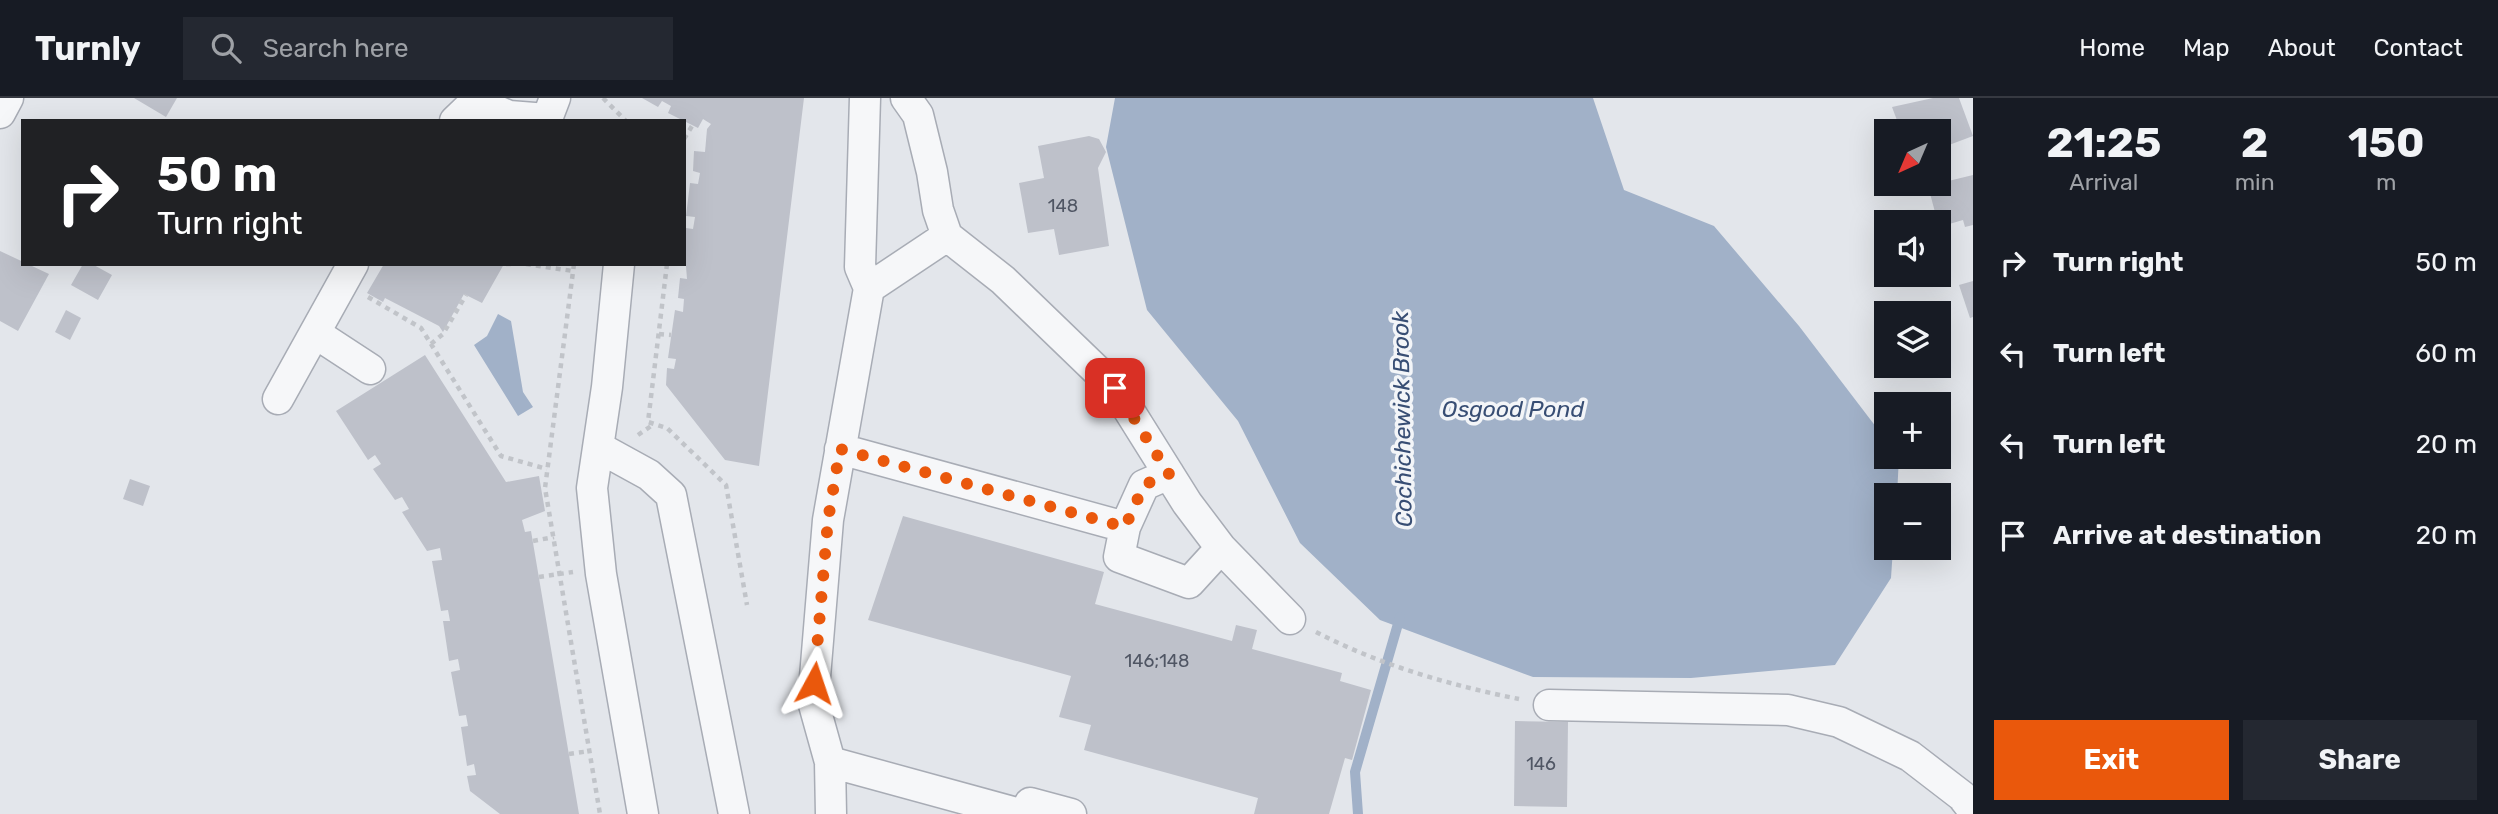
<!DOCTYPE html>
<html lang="en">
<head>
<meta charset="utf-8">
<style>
  body { margin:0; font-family:Rubik,sans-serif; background:#242831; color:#f1f3f6; height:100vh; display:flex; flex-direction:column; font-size:26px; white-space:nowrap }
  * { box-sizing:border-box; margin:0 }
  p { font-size:23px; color:#9ea1a6 }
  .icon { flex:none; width:38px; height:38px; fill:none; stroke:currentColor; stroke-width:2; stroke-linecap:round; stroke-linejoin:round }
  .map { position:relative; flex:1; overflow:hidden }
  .details { display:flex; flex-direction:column; background:#171b24; width:525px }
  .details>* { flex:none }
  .hud { position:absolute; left:21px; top:21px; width:665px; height:147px; border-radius:0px; box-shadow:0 7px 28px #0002; background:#202124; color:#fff; overflow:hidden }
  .needle { width:46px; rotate:224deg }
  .controls { position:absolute; left:1874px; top:21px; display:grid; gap:14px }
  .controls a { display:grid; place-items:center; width:77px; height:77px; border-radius:0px; background:#171b24; box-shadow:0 7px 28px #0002; font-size:35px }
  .pin { position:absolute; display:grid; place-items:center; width:60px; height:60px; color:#fff; margin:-30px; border-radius:14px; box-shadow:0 4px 10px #0006 }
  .me { position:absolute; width:77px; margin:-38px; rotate:5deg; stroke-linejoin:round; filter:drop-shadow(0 0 5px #0008) }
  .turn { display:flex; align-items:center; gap:24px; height:147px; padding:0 21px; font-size:32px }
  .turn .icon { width:91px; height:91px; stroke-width:2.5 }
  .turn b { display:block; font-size:49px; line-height:60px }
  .eta { display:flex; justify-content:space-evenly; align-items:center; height:119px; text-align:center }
  .eta b { font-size:42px; font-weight:700; line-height:49px }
  .button { display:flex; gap:14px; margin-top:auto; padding:14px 21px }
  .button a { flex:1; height:80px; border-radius:0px; background:#ea580c; color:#fff; font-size:28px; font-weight:700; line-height:80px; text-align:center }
  .button a+a { background:#242831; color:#f1f3f6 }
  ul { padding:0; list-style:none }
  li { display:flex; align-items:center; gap:21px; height:91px; padding:0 21px }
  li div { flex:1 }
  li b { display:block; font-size:26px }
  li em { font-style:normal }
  header { display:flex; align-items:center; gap:42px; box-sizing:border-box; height:98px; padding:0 35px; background:#171b24; border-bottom:2px solid #363941 }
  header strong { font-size:33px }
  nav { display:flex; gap:38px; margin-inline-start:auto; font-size:24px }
  .search { width:490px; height:63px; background:#242831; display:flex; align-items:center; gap:18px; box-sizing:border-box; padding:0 24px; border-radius:0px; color:#9ea1a6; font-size:26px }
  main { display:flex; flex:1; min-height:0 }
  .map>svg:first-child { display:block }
</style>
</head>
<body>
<header>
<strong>Turnly</strong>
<div class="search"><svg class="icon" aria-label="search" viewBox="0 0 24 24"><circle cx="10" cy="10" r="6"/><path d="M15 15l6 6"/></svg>Search here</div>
<nav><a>Home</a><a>Map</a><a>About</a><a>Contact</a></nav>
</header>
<main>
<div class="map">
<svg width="1973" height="716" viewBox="0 0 1973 716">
  <rect width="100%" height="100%" fill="#e3e6eb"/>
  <path fill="#a1b1c8" d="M1115,0H1593L1624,92L1714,128L1799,228L1886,342V359H1899L1897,397H1886V450H1893L1891,480L1835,567L1691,580L1533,579L1380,522L1300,445L1238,323L1147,212L1106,49Z
    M498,216L511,223L523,294L533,309L518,318L474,247L487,238Z"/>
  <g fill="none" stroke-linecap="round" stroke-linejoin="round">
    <path stroke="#a1b1c8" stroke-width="10" d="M1358,716L1355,674L1400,519"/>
  </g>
  <path fill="#bec1ca" d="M134,0H177L166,19Z
    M642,0H804L759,368L725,362L666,287L667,270L674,271L676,261L668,260L675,212L683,214L684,201L678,200L680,180L687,181L684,143L686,130L693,131L695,119L686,118L690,85L698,86L700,75L693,73L694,53L705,54L707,31L711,26L703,21L698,30L668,15L671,8L662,3L658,9Z
    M1933,0H1959L1973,38L1941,50L1939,33H1901L1892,9Z
    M1089,38L1099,41L1106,54L1098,70L1109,148L1059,157L1054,131L1028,135L1019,85L1044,80L1038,48Z
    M1973,77V127L1965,129L1963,122L1939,129L1928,88Z
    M0,153L49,176L18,233L0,223Z
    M83,166H92L112,177L98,202L71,187Z
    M384,166H504L482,205L464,196L443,234L439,228L385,200L383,204L367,195Z
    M1973,183V219L1970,220L1959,187Z
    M66,212L81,220L70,242L55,234Z
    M425,257L506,384L539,378L545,413L522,422L525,434L531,433L579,716H500L470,693L467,678L476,677L474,666L467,668L461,629L468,628L466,617L459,618L451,574L460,572L458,561L449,563L443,523H450L448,512L441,513L432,463L442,462L440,450L427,453L402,414L409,411L402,399L395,402L373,371L381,366L375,357L368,362L336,313Z
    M130,381L150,388L143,408L123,401Z
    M903,418L1104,474L1095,506L1232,543L1236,527L1257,532L1252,551L1342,575L1340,583L1371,592L1352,662L1345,660L1329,716H1254L1258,700L1084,652L1091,627L1059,619L1071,578L868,522Z
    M1515,623L1568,624L1567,709L1514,708Z"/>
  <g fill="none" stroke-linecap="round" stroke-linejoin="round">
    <defs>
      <path id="minor" d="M865,0L860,169L869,190
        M906,0L918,17L932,74L938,112L947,138L1003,182L1115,290L1187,405L1221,450L1290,521
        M476,4L509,18L547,21L555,0
        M0,15L8,0
        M455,23L479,0
        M947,138L869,190L828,422L813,603L830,664L1020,716
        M619,166L607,289L592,390L601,476L643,716
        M315,235L370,271
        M278,301L353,166
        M598,349L649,377L671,397L734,716
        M840,351L1125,429
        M1169,376L1144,387L1125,429L1119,459L1189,485L1221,450
        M1549,607L1788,612L1839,624L1910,658L1962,698L1973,712
        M830,664L831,716
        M1028,716L1030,705L1071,716"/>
    </defs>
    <use href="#minor" stroke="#a8acb5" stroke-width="33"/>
    <path stroke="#c1c4c9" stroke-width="4.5" stroke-dasharray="5 5" stroke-linecap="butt" d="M603,0L626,23
      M684,41L692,28
      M506,166H515
      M526,166L573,173
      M574,166L545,390L600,716
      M667,166L648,324L667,330L726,387L747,507
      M368,199L421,230L501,358L547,371
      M659,236L671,237
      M431,246L443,236L466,197
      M638,337L654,326
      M533,443L554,439
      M539,479L573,474
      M1316,534C1380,567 1449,587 1519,601
      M569,656L590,653"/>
    <use href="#minor" stroke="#f6f7f9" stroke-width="30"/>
  </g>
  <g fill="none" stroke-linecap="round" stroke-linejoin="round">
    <path stroke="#ea580c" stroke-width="12" stroke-dasharray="0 21.6" d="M814,585L828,422L840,351L1125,429L1144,387L1169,376L1115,290"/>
  </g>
  <g text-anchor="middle" stroke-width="7" stroke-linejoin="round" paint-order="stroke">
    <g font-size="18" fill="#505664">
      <text x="1063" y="114">148</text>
      <text x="1157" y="569">146;148</text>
      <text x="1541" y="672">146</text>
    </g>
    <g font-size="23" font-style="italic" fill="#384e74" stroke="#f3f5f8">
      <text x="1513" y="319">Osgood Pond</text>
      <text transform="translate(1402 321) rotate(-91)" y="8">Cochichewick Brook</text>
    </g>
  </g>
</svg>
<div class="controls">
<a><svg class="needle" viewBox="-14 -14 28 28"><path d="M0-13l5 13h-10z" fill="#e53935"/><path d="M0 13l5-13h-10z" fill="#9ea1a6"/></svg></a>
<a><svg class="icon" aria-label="sound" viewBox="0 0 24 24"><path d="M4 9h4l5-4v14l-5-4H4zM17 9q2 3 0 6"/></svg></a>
<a><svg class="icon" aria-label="layers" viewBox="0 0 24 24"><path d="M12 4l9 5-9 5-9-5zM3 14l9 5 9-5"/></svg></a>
<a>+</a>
<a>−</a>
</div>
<div class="pin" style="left:1115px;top:290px;background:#d93025"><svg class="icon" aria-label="arrive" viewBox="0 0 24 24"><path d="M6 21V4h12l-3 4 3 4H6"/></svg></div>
<svg class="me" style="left:814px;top:585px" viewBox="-20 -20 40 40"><path d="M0-17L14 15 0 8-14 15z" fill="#ea580c" stroke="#fff" stroke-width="4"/></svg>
<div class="hud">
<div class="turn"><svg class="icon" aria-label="right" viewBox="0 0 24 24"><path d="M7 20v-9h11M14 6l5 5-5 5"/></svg><div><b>50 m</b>Turn right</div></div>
</div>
</div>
<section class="details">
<div class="eta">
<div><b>21:25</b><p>Arrival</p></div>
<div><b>2</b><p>min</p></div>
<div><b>150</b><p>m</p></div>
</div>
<ul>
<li><svg class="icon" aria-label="right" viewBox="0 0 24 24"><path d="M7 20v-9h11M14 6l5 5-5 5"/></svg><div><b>Turn right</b></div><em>50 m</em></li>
<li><svg class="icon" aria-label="left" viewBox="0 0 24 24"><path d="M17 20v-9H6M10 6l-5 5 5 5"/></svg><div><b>Turn left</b></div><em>60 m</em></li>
<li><svg class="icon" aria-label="left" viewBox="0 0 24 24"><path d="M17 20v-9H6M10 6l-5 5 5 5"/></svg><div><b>Turn left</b></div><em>20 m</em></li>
<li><svg class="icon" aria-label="arrive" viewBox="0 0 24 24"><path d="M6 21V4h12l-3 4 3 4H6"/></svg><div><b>Arrive at destination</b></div><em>20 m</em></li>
</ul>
<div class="button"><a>Exit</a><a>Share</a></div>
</section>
</main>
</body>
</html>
